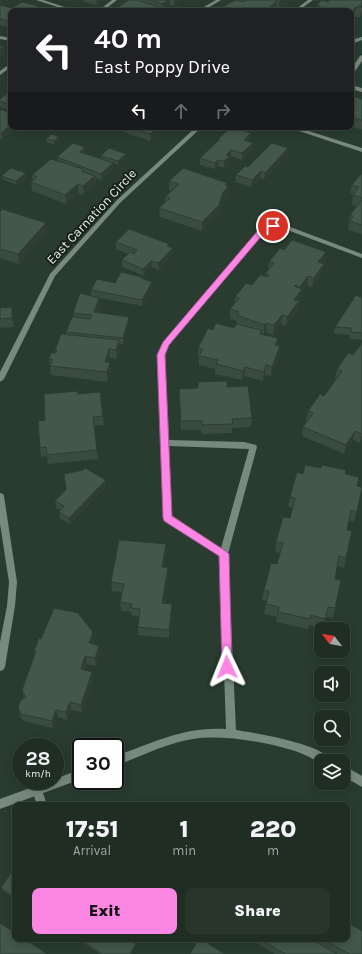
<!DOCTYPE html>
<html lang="en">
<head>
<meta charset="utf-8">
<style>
  body { margin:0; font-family:Karla,sans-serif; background:#27352b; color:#f1f3f6; height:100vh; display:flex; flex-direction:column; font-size:15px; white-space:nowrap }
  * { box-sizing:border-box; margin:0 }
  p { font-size:13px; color:#a1a8a6 }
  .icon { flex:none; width:22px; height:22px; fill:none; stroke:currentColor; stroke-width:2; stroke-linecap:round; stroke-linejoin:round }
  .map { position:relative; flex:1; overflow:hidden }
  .details { position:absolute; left:12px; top:802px; width:338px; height:140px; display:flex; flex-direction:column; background:#1f2d23; border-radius:8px; box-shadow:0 2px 10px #0003,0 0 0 1px #3c4941 }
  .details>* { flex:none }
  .top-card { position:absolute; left:8px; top:8px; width:346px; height:122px; border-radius:8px; box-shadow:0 2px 10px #0003,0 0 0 1px #3c4941; background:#202124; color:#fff; overflow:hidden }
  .needle { width:26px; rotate:301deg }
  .controls { position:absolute; left:314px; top:622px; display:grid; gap:8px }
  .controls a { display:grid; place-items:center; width:36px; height:36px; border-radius:8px; background:#1f2d23; box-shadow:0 2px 10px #0003,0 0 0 1px #3c4941; font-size:20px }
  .speed { position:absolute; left:12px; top:738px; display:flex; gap:8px; font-size:20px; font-weight:700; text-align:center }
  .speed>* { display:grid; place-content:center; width:52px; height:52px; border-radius:50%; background:#1f2d23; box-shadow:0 2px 10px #0003,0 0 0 1px #3c4941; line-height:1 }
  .speed small { font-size:10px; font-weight:400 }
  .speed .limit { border:2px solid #111; border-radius:6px; background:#fff; color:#111 }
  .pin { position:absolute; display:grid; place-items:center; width:34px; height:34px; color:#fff; margin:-17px; border:2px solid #fff; border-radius:50%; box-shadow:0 1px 4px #0007 }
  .me { position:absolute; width:44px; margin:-22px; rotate:358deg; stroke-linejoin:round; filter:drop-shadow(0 0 3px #0008) }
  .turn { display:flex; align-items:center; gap:14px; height:84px; padding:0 20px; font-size:18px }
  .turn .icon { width:52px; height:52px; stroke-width:2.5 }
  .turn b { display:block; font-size:28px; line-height:34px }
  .lanes { display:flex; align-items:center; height:38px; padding:0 20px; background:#0003; justify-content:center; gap:20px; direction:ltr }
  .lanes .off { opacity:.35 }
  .eta { display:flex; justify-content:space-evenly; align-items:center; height:68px; text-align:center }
  .eta b { font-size:24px; font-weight:800; line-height:28px }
  .cta { display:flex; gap:8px; margin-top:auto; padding:8px 20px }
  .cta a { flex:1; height:46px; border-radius:8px; background:#fc86e3; color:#111; font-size:16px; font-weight:800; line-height:46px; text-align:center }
  .cta a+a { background:#27352b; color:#f1f3f6 }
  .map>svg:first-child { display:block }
</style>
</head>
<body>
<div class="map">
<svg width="362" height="954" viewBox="0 0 362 954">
  <rect width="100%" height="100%" fill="#293c2f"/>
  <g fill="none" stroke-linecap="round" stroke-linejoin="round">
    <path fill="#78897e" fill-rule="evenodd" d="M112,0H117L103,11H98Z
      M308,0H313L298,11H293Z
      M37,785L41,787L47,805H37L32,790L33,787Z"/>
    <path fill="#78897e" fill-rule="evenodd" d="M36,0H43L77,11H70Z
      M216,0H221L203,11H197Z
      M0,36L11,38V41L0,39Z
      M362,37V40L351,44V40Z
      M362,55V61L353,74L351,75V69L360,56Z
      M11,63V67L0,75V71Z
      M351,85L362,88V92L351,89Z
      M196,127H202L121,202L55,276L4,379L0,382V372L50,274L117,200Z
      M287,127H296L362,148V152Z
      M273,224L285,225L362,254V258L282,228H274L264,231L169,345L165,355L169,440L244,442L256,445L257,447L228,554L236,730C254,733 324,744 331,761H321V764C316,761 310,757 305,755C277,743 222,734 193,739C166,743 140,757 115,766V756C153,743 184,726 226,729L220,556L165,520L164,518L157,355L163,342L260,229ZM169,446L249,449L221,548L172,516Z
      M0,493L3,494L4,496L17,582L15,606L5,667L3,670L0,671V642L7,606L9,582L0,524Z
      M343,765L362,776V787L343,776Z
      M81,769V779L0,809V799L49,781H55V779Z"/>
  </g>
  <path fill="#3a4b40" d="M0,0H2L3,4L1,5L12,8L50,11H11V28L0,25Z
    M84,0H104L97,5L84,2Z
    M129,0H182L174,6L170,5V7L165,11H112Z
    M239,0H289V1L279,11L276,10V11H216L223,10V7L233,2L239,1Z
    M362,0V12L361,14L360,17H354L351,20V11L317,8V5L328,2Z
    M11,93V111L0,107V99Z
    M362,99V129L361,130L351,126V102Z
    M0,109L11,127H19L2,139H0Z
    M93,127H106L100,131L94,129Z
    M123,127H173L169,131L163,129L150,141L124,132Z
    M251,133V139L248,141L253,143V150L242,160L231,156L230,158L229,163L224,168L218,166L215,169L200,165V158L219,140V138Z
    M46,139L60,140L54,145L46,142Z
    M288,148V155L264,179L260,178L251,187L235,182L236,175Z
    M86,154L101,159V156L126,154V158L118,165L113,163L114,170L102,180L96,178V185L84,195L78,193L66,204L32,191L31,182L33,181L32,175L58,161L57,157Z
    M362,174V234L348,230L350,215L357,206L352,205L353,195L350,194L352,185Z
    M1,176L27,177L17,185L2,179Z
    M169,181L227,186L228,196L223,201L219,214L202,231L160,217L159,208L165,202V197L172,191L169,190Z
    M0,212L46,223L47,232L19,264L0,258Z
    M116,242L169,246L173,255L159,270L152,267L144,276L122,267V260L129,254L116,249Z
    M325,261L323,264V273L312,287L307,285L302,293L301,298L299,301L298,311L286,326L281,324L273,335L266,332L264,334L261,333V334L278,338V346H280L279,356L271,376L265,375L263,381L244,376L242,380L215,374V369L199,365V357H198V348L213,330L234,328L237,324V321L230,319V309L234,304L235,297L265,276V274L268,270L269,262Z
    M142,279L152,282V288L142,306L93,297L100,305L97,313L129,317V324L123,345L119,344L120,350L117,359L110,358L108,362H110L111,372L107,382L51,375L49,359L55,353V350L66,334V332L74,317L73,313L91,296V290L115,283Z
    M362,298V340L350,339V335L334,334L335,327Z
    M0,308L13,316L14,327L0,328Z
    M362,343V439L360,443L353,440L344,454L302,436L303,427L307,420H306L308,411L324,396L337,378H335L337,369L353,355Z
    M198,382L227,387L252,418L251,427L232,428V433L202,434L201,430H181L179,389L198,388Z
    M100,392L104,425L94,426L98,459L48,464L47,456L41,457L40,448L45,420L78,394Z
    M303,474H345L357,486L362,487L354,522L348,521L347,530L346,558L344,568L337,566L335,579L341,580L333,618L326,617L323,628L309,625L308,629L276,622L277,617L264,614L266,601L262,600L264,590L277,564L280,553L275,552L276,542L290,518L293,508L288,507L290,497Z
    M106,480V486L70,524L60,518L59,512L60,510L56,508L55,501Z
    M166,553L164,567H168V576L164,604L172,613L169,638L138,635V627L139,617L132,616L131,612L121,611L120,602L122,592L112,591L111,582Z
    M41,639L94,640L92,644L100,654L96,666L87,664L84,670L92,672L93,680L82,712L71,710L67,720L58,717L53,728L23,721L20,715L18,707L24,698L22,690L35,655L34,651Z
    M15,867V899L2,890L1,888Z
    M76,939H128L136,944V946L131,954H100Z
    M250,939H347L362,954H275Z"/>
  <path fill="#2f3d34" d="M0,0H2L3,4L0,6Z
    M96,0H104L97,5Z
    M168,0H170V7L165,11H163V4Z
    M174,0H182L174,6Z
    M280,0H289V1L279,11V1Z
    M277,1L276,11H265Z
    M362,2V12L361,14L362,7H360Z
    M38,6L39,11H31Z
    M159,7V11H152Z
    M356,7L354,17L351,20V12Z
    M4,47L5,53L0,57V50Z
    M11,125V127H19L2,139L1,133Z
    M101,127H106L100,131V128Z
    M158,127H163V129L150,141V134Z
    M168,127H173L169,131Z
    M251,133V139L243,147L244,140Z
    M59,137L60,140L54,145V141Z
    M253,143V150L242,160V153Z
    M85,147L86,154L80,152Z
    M288,148V155L264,179L265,173Z
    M231,150V156L230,158L229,163L224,168V161L226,155Z
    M126,154V158L118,165V161Z
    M218,160V166L215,169V163Z
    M113,163L114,170L102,180L101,174Z
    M261,171L260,178L251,187L252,180Z
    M26,173L27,177L17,185L16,181Z
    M95,176L96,185L84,195L83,186Z
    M227,183V188L228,187V196L223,201L219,214L202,231V222L225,185Z
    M78,184V193L66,204L65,195Z
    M46,223L47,232L19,264L18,254Z
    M173,248V255L159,270L158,263Z
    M326,252L325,261L317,271L318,262Z
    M151,261L152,267L144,276L143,269Z
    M324,264L323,273L312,287L314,278Z
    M308,276L307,285L302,293L301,298L297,303L299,301L298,311L286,326L287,317L294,300L299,293L300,287Z
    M152,282V288L142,306V300Z
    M99,298L100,305L94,319V312Z
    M12,307L13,316L14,327L12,318Z
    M282,315L281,324L273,335L274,325Z
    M129,317V324L123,345V338Z
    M266,323V332L264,334V325Z
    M278,338L277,348L275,345Z
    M119,340L120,350L117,359L116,350Z
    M280,346L279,356L271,376L272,367Z
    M109,349L110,358L105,371V362Z
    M110,362L111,372L107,382V372Z
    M266,365L265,375L263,381L264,372Z
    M245,367L244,376L242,380L243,371Z
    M355,431L353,440L344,454L346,445Z
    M362,433V439L360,443L362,434Z
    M106,480V486L70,524L69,518Z
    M166,544V553L163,575L162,567Z
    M168,567V576L163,612L162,603Z
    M172,604V613L169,638V630Z
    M93,632L94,640L90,652L89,643Z
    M99,646L100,654L96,666L95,658Z
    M85,656L87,664L82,677L81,669Z
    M92,672L93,680L82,712L81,705Z
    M70,702L71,710L67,720L66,712Z
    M56,710L58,717L53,728L52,721Z
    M136,944V946L131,954H130Z"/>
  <path fill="#43574a" stroke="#2f3d34" d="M129,0H136L159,7L152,11H112Z
    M150,0H168L163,4Z
    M236,0L244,2L247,0H275L277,1L265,11L259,9L261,10L260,11H216L220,9L226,11L228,9L223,7L231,2H233Z
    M322,0L328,2L329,0H362V2L361,3H362V4L360,6L358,5L362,7H356L351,12V11H313L320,6L317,5Z
    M22,2L38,6L31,11H11V22L0,19V5L12,8Z
    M41,8L50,11H37Z
    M0,46L4,47L0,50Z
    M9,92L11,93V105L0,101V99Z
    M355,97L362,99V120L351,117V102Z
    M0,109L11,113V125L1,133L0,132Z
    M127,127H158L150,134Z
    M232,127L251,133L244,140L253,143L242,153L231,150L226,155L230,156L224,161L218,160L215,163L200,158L220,139L219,138Z
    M52,134L59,137L54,141L46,139Z
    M73,143L85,147L80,152L113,163L101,174L57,157Z
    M272,143L288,148L265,173L261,171L252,180L236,175L245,166L248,167Z
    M109,148L126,154L118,161L101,156Z
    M51,159L83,169L81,171L95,176L83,186L78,184L65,195L31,182L37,177L32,175Z
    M11,168L26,173L16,181L1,176Z
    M183,168L227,183L225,185L228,187L223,192L219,205L202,222L159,208L170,198L165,197L179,184L169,181Z
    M361,174H362V198L353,195L359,187L352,185Z
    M362,200V225L350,221L353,216L350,215Z
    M2,209L46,223L18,254L0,249V212Z
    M129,229L169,244L167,246L173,248L158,263L151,261L143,269L122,260L130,252L134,254L137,250L116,242Z
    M292,240L326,252L318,262L324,264L314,278L308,276L300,287L295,285L294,286L302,289L294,300L299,301L287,317L282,315L274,325L266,323L264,325L237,315L239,312L230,309L239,298L235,297L246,283L252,285L260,275L268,277L269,275L265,274L274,263L269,262L280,248L284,250Z
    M121,272L142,277L141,278L152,282L142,300L91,290L97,279L115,283Z
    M80,293L99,298L94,312L129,317L123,338L66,332L72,317L90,319L92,315L73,313Z
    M356,295L362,298V333L351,332V328L335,327Z
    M12,307V318L0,319V308Z
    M216,323L234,328L236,324L261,330L260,334L278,338L275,345L280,346L272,367L266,365L264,372L245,367L243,371L216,364L218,360L199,356L203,349L198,348L208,328L213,330Z
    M61,334L119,340L116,350L109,349L105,362H110L107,372L50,366L53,359H49L51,353H56L57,350H55Z
    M362,343V434L355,431L346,445L303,427L313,413L308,411L320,394L324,396L342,371L337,369L348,353L353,355Z
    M227,381V387L248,386L252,418L232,419L233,424L202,425V421H181L179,389L198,388V382Z
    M77,391L78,394L100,392L103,416L93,417L97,450L47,455L46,447L40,448L38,421L45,420L44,394Z
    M305,465L321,468L322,465L346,470L345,474L359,477L357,486L362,487L357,512L351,510L347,530L352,531L346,558L339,556L335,579L341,580L335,608L328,607L325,619L310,615V619L278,612L279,607L266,604L269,591L264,590L271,563L277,564L283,543L276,542L283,517L290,518L295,498L290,497L297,472L303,474Z
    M85,468L106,480L69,518L59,512L64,506L55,501L66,490L64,474L83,470Z
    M119,540L166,544L162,567H168L162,603L172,604L169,630L138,627L140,609L131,608L132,604L120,602L124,584L111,582Z
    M54,608L78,613L93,632L89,643L99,646L95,658L85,656L81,669L92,672L81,705L70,702L66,712L56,710L52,721L21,714L18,707L21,700L26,697L22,690L36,651H34L39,638L41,639Z
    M15,867V897L1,888Z
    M347,922L362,931V954H349L323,939H347Z
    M0,923L15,933V939H25L47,954H0Z
    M79,939H128L136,944L130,954H102Z
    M199,939H201L225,954H190Z
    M260,939H311L337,954H285Z"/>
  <path fill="#fc86e3" stroke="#a45794" d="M273,224H275V228L265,232L169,345L165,355L172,516L227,552L229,554L232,667L231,670L227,671L223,670L222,667L219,556L164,521L163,518L157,355L163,342L260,228Z"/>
  <g text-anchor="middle" stroke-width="4" stroke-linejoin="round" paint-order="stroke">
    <g font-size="13" fill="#e6f2ea" stroke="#18201b">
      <text transform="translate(91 216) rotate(-47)" y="5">East Carnation Circle</text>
    </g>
  </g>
</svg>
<div class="controls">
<a><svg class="needle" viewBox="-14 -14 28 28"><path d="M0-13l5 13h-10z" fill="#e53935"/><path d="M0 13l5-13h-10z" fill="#a1a8a6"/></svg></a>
<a><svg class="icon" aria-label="sound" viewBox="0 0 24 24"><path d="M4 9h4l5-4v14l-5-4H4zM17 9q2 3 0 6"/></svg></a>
<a><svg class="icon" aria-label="search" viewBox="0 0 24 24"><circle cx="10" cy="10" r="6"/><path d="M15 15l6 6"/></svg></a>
<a><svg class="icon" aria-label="layers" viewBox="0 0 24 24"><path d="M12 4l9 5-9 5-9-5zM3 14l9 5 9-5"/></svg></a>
</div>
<div class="speed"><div>28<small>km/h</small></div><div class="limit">30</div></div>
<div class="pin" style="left:273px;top:226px;background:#d93025"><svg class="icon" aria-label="arrive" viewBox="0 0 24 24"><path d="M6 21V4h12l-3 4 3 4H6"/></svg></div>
<svg class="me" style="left:227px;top:667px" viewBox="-20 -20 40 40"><path d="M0-17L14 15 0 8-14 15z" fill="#fc86e3" stroke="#fff" stroke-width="4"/></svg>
<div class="top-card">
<div class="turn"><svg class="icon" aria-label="left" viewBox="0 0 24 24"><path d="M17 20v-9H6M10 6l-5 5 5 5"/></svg><div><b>40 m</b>East Poppy Drive</div></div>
<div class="lanes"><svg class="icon" aria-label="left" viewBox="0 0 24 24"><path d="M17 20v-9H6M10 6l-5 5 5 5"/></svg><svg class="icon off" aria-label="ahead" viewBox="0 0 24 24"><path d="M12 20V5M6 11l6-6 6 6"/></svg><svg class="icon off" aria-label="right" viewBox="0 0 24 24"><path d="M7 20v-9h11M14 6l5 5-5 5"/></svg></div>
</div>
<section class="details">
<div class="eta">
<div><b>17:51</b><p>Arrival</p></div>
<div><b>1</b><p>min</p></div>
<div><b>220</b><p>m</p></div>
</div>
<div class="cta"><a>Exit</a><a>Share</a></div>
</section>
</div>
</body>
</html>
